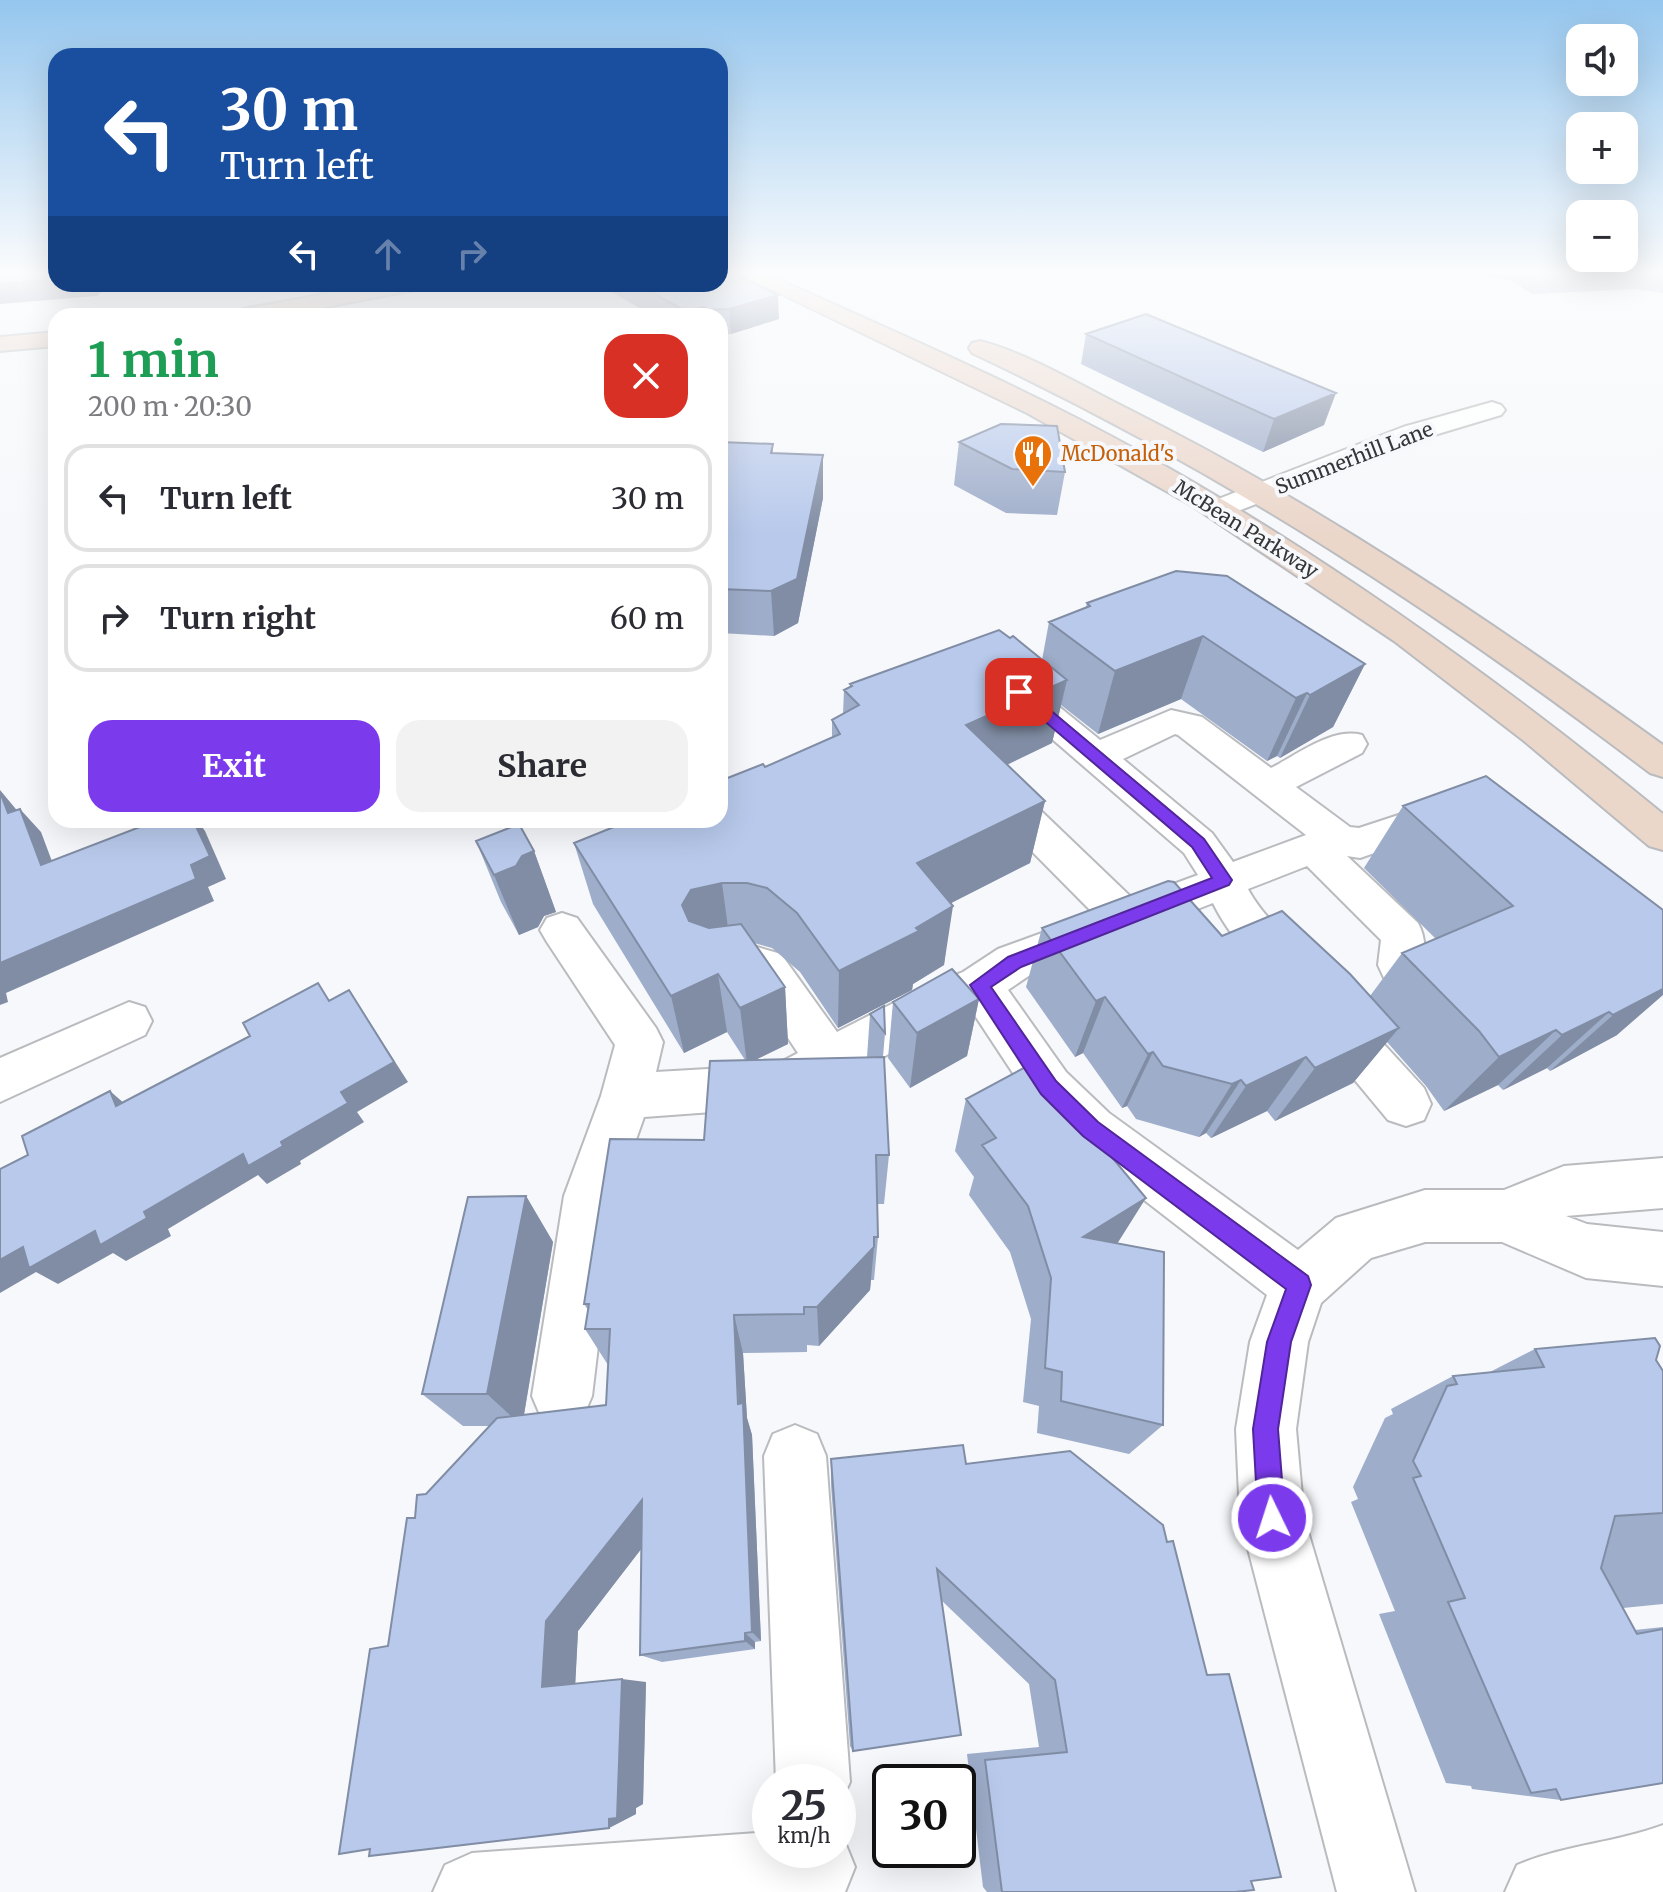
<!DOCTYPE html>
<html lang="en">
<head>
<meta charset="utf-8">
<style>
  body { margin:0; font-family:Merriweather,serif; background:#f2f2f3; color:#2b2b33; height:100vh; display:flex; flex-direction:column; font-size:30px; white-space:nowrap }
  * { box-sizing:border-box; margin:0 }
  p { font-size:26px; color:#7c7c81 }
  .icon { flex:none; width:44px; height:44px; fill:none; stroke:currentColor; stroke-width:2; stroke-linecap:round; stroke-linejoin:round }
  .map { position:relative; flex:1; overflow:hidden }
  .side { position:absolute; left:48px; top:308px; width:680px; height:520px; display:flex; flex-direction:column; background:#fff; border-radius:24px; box-shadow:0 8px 32px #0002 }
  .side>* { flex:none }
  .hud { position:absolute; left:48px; top:48px; width:680px; height:244px; border-radius:24px; box-shadow:0 8px 32px #0002; background:#1a4fa0; color:#fff; overflow:hidden }
  .tools { position:absolute; left:1566px; top:24px; display:grid; gap:16px }
  .tools a { display:grid; place-items:center; width:72px; height:72px; border-radius:16px; background:#fff; box-shadow:0 8px 32px #0002; font-size:40px }
  .speed { position:absolute; left:752px; top:1764px; display:flex; gap:16px; font-size:40px; font-weight:700; text-align:center }
  .speed>* { display:grid; place-content:center; width:104px; height:104px; border-radius:50%; background:#fff; box-shadow:0 8px 32px #0002; line-height:1 }
  .speed small { font-size:20px; font-weight:400 }
  .speed .limit { border:4px solid #111; border-radius:12px; background:#fff; color:#111 }
  .pin { position:absolute; display:grid; place-items:center; width:68px; height:68px; color:#fff; margin:-34px; border-radius:16px; box-shadow:0 4px 12px #0006 }
  .me { position:absolute; width:88px; margin:-44px; rotate:356deg; stroke-linejoin:round; filter:drop-shadow(0 0 6px #0008) }
  .turn { display:flex; align-items:center; gap:28px; height:168px; padding:0 40px; font-size:36px }
  .turn .icon { width:104px; height:104px; stroke-width:2.5 }
  .turn b { display:block; font-size:56px; line-height:68px }
  .lanes { display:flex; align-items:center; height:76px; padding:0 40px; background:#0003; justify-content:center; gap:40px; direction:ltr }
  .lanes .off { opacity:.35 }
  .round { display:grid; place-items:center; flex:none; width:84px; height:84px; border-radius:24px; background:#f2f2f3 }
  .overview { display:flex; align-items:center; justify-content:space-between; height:136px; padding:0 40px }
  h1 { font-size:48px; font-weight:700; line-height:60px; color:#1e9e55 }
  .cta { display:flex; gap:16px; margin-top:auto; padding:16px 40px }
  .cta a { flex:1; height:92px; border-radius:24px; background:#7c3aed; color:#fff; font-size:32px; font-weight:700; line-height:92px; text-align:center }
  .cta a+a { background:#f2f2f3; color:#2b2b33 }
  ul { padding:0; list-style:none }
  li { display:flex; align-items:center; gap:24px; height:108px; margin:0 16px 12px; padding:0 24px; border:4px solid #e1e1e2; border-radius:24px }
  li div { flex:1 }
  li b { display:block; font-size:30px }
  li em { font-style:normal }
  .map>svg:first-child { display:block }
</style>
</head>
<body>
<div class="map">
<svg width="1663" height="1892" viewBox="0 0 1663 1892">
  <rect width="100%" height="100%" fill="#f6f8fb"/>
  <g fill="none" stroke-linecap="round" stroke-linejoin="round">
    <defs>
      <path id="street" d="M1492,402L1501,405L1505,410L1501,415L1421,439L1228,515H1208L1204,509L1208,503L1403,427Z
        M1019,681L1031,684L1100,740L1171,710L1202,717L1271,768C1297,755 1332,727 1362,735L1367,744L1362,753L1296,787L1350,827L1359,828L1426,806L1440,810L1446,820L1440,830L1360,858L1347,856L1418,923C1428,941 1425,960 1416,978L1400,983L1384,978L1378,965L1381,940L1307,866L1248,889C1264,920 1295,940 1310,970L1304,983C1293,986 1285,989 1274,983C1258,974 1221,921 1213,903L1030,975L1008,990L1066,1072L1109,1113L1298,1250L1336,1218L1425,1190H1504L1564,1166L1663,1158V1208L1566,1216L1587,1224L1663,1232V1286L1586,1278L1502,1242H1425L1371,1258L1321,1303L1308,1342L1296,1429L1304,1518L1415,1892H1337L1240,1518L1236,1429L1250,1342L1267,1295L1073,1145L1032,1102L970,1008L848,1077L781,1107L644,1117L616,1196L592,1396L583,1417L562,1426L541,1417L532,1396L564,1196L601,1096L615,1045L547,942L540,930L547,918L562,913L577,918L656,1028L663,1042L656,1072L775,1065L798,1053L750,981L727,974L721,961L727,948L743,943L781,954L837,1032L925,987L963,972L998,949L1094,914L988,807L983,797L988,787L1002,784L1016,787L1133,899L1198,875L1184,853L1007,700L1001,692L1007,684ZM1175,734L1178,735L1306,835L1233,862L1212,833L1123,759Z
        M1331,999L1347,1004L1424,1088L1431,1104L1424,1120L1406,1126L1388,1120L1315,1032L1308,1018L1315,1004Z
        M129,1002L145,1007L152,1021L145,1035L0,1102V1058Z
        M795,1425L817,1434L826,1456L850,1782L838,1808V1782H776L764,1456L773,1434Z
        M1663,1825V1892H1505L1517,1865C1564,1845 1615,1843 1663,1825Z
        M770,1832V1850H838V1838L844,1840L855,1867L845,1892H433L445,1865L472,1853Z"/>
      <path id="secondary" d="M734,271H760C888,329 1018,384 1142,453C1327,556 1499,680 1663,814V850L1649,846L1524,741L1394,641L1191,505L1027,413Z
        M381,284H425L415,290L278,316H232L243,309Z
        M56,332V346L0,351V337Z
        M980,341C1028,353 1089,390 1134,412C1321,506 1494,623 1663,745V777L1650,773C1435,609 1217,468 972,353L969,348L972,343Z"/>
    </defs>
    <use href="#street" stroke="#b9bbbe" stroke-width="4"/>
    <use href="#secondary" stroke="#b9bbbe" stroke-width="4"/>
    <use href="#street" fill="#fff" fill-rule="evenodd"/>
    <use href="#secondary" fill="#ebd6ca" fill-rule="evenodd"/>
  </g>
  <path fill="#9eadca" d="M1452,271H1663V293L1635,289L1532,294L1512,281Z
    M598,284H720L779,319L731,334L720,335V316H653Z
    M1086,334L1324,425L1263,452L1081,364Z
    M720,442L773,444V453L823,498L798,623L774,636L720,633Z
    M959,442L1065,472L1057,515L1006,513L954,485Z
    M1087,603L1365,664L1333,727L1280,758L1277,756L1267,761L1181,699L1098,734L1061,705L1052,743L1007,765L1045,801L1030,863L951,903L944,965L913,984L912,990L838,1028L800,972L772,948L754,943L785,987L788,1044L755,1060L867,1057L870,1014L885,1033L883,1057L889,1155L884,1204H877L878,1237L874,1280H871L870,1290L819,1346L807,1345V1352L743,1353L747,1418L752,1435L761,1641L755,1642V1649L662,1662L640,1655L641,1549L578,1631L575,1684L646,1682L643,1804L636,1808V1814L609,1828L388,1646L415,1518L426,1494L489,1426H463L422,1394L526,1196L553,1242L524,1415L606,1405L608,1365L585,1329L588,1310L584,1304L704,1140L745,1060L727,1032L684,1053L593,904L574,843L765,767L832,737V720L843,714L844,690L850,687V684L1010,638L1042,660L1049,622L1086,607Z
    M1403,806L1663,910L1617,1035L1550,1071L1547,1068L1503,1090L1498,1085L1444,1111L1426,1086L1387,1042L1353,1083L1275,1121L1267,1111L1211,1138L1206,1133L1199,1137L1136,1119L1127,1106L1122,1108L1083,1053L1075,1057L1026,987L1042,928L1222,936L1370,996L1402,953L1436,939L1364,868Z
    M476,841L534,851L556,912L544,916L538,927L519,935L501,902Z
    M979,999L967,1056L910,1088L888,1058L893,1002Z
    M966,1099L1118,1244L1163,1425L1129,1454L1037,1433L1039,1406L1023,1402L1031,1319L1010,1252L969,1195L974,1177L955,1151Z
    M1535,1349L1656,1360L1663,1371V1604L1623,1608L1635,1630L1663,1627V1783L1561,1800L1472,1789L1471,1786L1446,1783L1379,1614L1395,1611L1351,1502L1358,1499L1353,1487L1385,1418L1393,1414L1391,1409L1453,1376L1488,1373Z
    M831,1459L966,1464L1251,1881L1235,1892H987L983,1887L967,1754L1039,1747L1029,1684L941,1600L853,1751L850,1746L831,1485Z"/>
  <path fill="#818da4" d="M56,279V284H109L97,296L0,304V284Z
    M778,295L779,319L731,334L729,309Z
    M703,307L704,316H687V312Z
    M1336,393L1324,425L1263,452L1274,419Z
    M823,455V498L798,623L774,636L771,591Z
    M1203,636L1181,699L1098,734L1115,671Z
    M1365,664L1333,727L1280,758L1310,695Z
    M1067,680L1052,743L958,788L966,725Z
    M1307,693L1277,756L1267,761L1296,698Z
    M0,790L20,814L30,837L0,807Z
    M1045,801L1030,863L910,924L917,863Z
    M20,809L41,832L62,888L41,865Z
    M193,820H197L205,831L226,879L208,887L214,901L6,993L8,1002L0,1005V963L191,865Z
    M534,851L556,912L544,916L538,927L519,935L494,875L522,856Z
    M722,883L730,943L701,950L682,905L691,890Z
    M953,906L944,965L913,984L912,990L838,1028L839,971Z
    M718,974L727,1032L684,1053L671,996Z
    M785,987L788,1044L747,1064L740,1008Z
    M1663,989V995L1617,1035L1550,1071L1613,1015Z
    M349,990L408,1082L357,1112L364,1122L300,1161L301,1164L267,1184L258,1175L168,1229L171,1236L126,1261L113,1253L58,1284L36,1272L0,1293V1260L23,1247L95,1231L144,1212L243,1154L281,1142L341,1092Z
    M1105,997L1083,1053L1075,1057L1096,1001Z
    M979,999L967,1056L910,1088L917,1033Z
    M1609,1012L1547,1068L1503,1090L1562,1035Z
    M1399,1028L1353,1083L1275,1121L1315,1068Z
    M1556,1030L1498,1085L1444,1111L1499,1057Z
    M1153,1052L1127,1106L1122,1108L1148,1054Z
    M1306,1057L1267,1111L1211,1138L1246,1086Z
    M1241,1080L1206,1133L1199,1137L1232,1084Z
    M110,1091L133,1111L116,1106Z
    M526,1196L553,1242L522,1426L487,1394Z
    M1146,1198L1117,1244L1083,1237Z
    M874,1247L870,1290L819,1346L817,1307Z
    M734,1315L743,1353L747,1418L752,1435L761,1641L752,1632Z
    M642,1500L662,1522L578,1631L575,1690L542,1687L546,1621Z
    M745,1633L755,1642V1649L745,1641Z
    M622,1679L646,1682L643,1804L636,1808V1814L609,1828Z"/>
  <path fill="#b8c9eb" stroke="#818da4" stroke-width="2" d="M0,271H56V279L0,284Z
    M720,271H728L778,295L729,309L710,310L703,307L687,312L636,284H720Z
    M1146,314L1336,393L1274,419L1086,334Z
    M1001,424L1057,426L1065,472L1012,469L959,442Z
    M720,442L773,444L771,453L823,455L797,579L771,591L720,589Z
    M1176,571L1227,576L1365,664L1310,695L1307,693L1296,698L1203,636L1115,671L1049,622L1090,606L1087,603Z
    M999,630L1010,638L1013,636L1067,680L966,725L1045,801L917,863L953,906L916,928L919,931L839,971L797,913L767,888L747,883H722L691,890L682,905L689,921L709,928L741,924L785,987L740,1008L718,974L671,996L574,843L631,820H720V781L763,764L765,767L840,734L832,720L859,705L844,690L852,686L850,684Z
    M1486,776L1663,910V989L1613,1015L1609,1012L1562,1035L1556,1030L1499,1057L1479,1031L1402,953L1513,906L1403,806Z
    M0,792L8,813L20,809L41,865L158,820H193L210,856L191,865L196,879L0,963Z
    M519,824L534,851L522,856L516,866L494,875L476,841Z
    M1168,881L1174,882L1222,936L1282,911L1350,974L1399,1028L1315,1068L1306,1057L1246,1086L1241,1080L1232,1084L1163,1066L1153,1052L1148,1054L1105,997L1096,1001L1042,928Z
    M952,969L979,999L917,1033L893,1002Z
    M318,983L329,1001L349,990L394,1062L341,1092L348,1103L281,1142L283,1146L248,1166L243,1154L144,1212L147,1218L100,1245L95,1231L29,1268L23,1247L0,1260V1169L28,1155L22,1136L110,1091L116,1106L250,1036L243,1023Z
    M884,1006L885,1033L870,1014Z
    M884,1057L889,1155H876L878,1237H874V1247L817,1307H804V1314L734,1315L738,1404L743,1403L752,1632L745,1633V1641L640,1655L642,1500L546,1621L542,1687L622,1679L617,1818L609,1819V1828L369,1856L370,1849L339,1854L370,1649L388,1646L407,1518H415L417,1495L426,1494L497,1418L606,1405L610,1329H585L589,1304H584L610,1139L704,1140L710,1061Z
    M1033,1063L1146,1198L1083,1237L1164,1252L1163,1425L1061,1401L1062,1372L1045,1368L1051,1278L1028,1206L982,1145L996,1138L966,1099Z
    M526,1196L487,1394H422L468,1197Z
    M1655,1338L1660,1346L1656,1360L1663,1371V1513L1615,1516L1601,1568L1637,1634L1663,1629V1783L1561,1800L1556,1789L1531,1793L1448,1602L1465,1598L1413,1478L1421,1476L1413,1461L1447,1386L1457,1384L1453,1376L1544,1367L1535,1349Z
    M963,1445L966,1464L1070,1451L1163,1525L1167,1542L1173,1541L1207,1675L1229,1674L1281,1877L1251,1881L1254,1890L1235,1892H1002L985,1760L1067,1752L1055,1680L937,1569L961,1735L853,1751L831,1459Z"/>
  <linearGradient id="sky" x2="0" y2="1"><stop stop-color="#95c6ee"/><stop offset="0.51" stop-color="#fbfcfd"/><stop offset="1" stop-color="#fbfcfd" stop-opacity="0"/></linearGradient>
  <rect width="1663" height="535" fill="url(#sky)"/>
  <path fill="#7c3aed" stroke="#51269a" stroke-width="2" d="M1014,688H1024L1204,839L1232,880L1229,885L1021,967L991,987L1056,1081L1098,1122L1308,1276L1311,1285L1291,1342L1278,1429L1285,1518L1281,1527L1272,1531L1262,1527L1258,1518L1253,1429L1267,1342L1286,1289L1083,1136L1041,1094L970,985L1008,957L1212,878L1192,847L1014,695Z"/>
  <defs>
    <symbol id="restaurant-pin" viewBox="-11 -11 22 30"><path d="M0 17L-7.5 6A9.5 9.5 0 1 1 7.5 6Z" fill="#e8710a" stroke="#f6f8fb"/><path d="M-5-6h1v4h1v-4h1v4h1v-4h1v5L-1.5 .5V6h-2V.5L-5-1ZM5-6V6H3V1.5H1.5Q1.5-4 5-6Z" fill="#fff"/></symbol>
  </defs>
  <g fill-rule="evenodd">
    <use href="#restaurant-pin" x="1011" y="432" width="44" height="60"/>
  </g>
  <g text-anchor="middle" stroke-width="8" stroke-linejoin="round" paint-order="stroke">
    <g font-size="20" fill="#c56008" stroke="#f6f8fb" text-anchor="start">
      <text x="1061" y="461">McDonald's</text>
    </g>
    <g font-size="20" fill="#363638" stroke="#f6f8fb">
      <text transform="translate(1354 458) rotate(-21)" y="7">Summerhill Lane</text>
      <text transform="translate(1246 529) rotate(32)" y="7">McBean Parkway</text>
    </g>
  </g>
</svg>
<div class="tools">
<a><svg class="icon" aria-label="sound" viewBox="0 0 24 24"><path d="M4 9h4l5-4v14l-5-4H4zM17 9q2 3 0 6"/></svg></a>
<a>+</a>
<a>−</a>
</div>
<div class="speed"><div>25<small>km/h</small></div><div class="limit">30</div></div>
<div class="pin" style="left:1019px;top:692px;background:#d93025"><svg class="icon" aria-label="arrive" viewBox="0 0 24 24"><path d="M6 21V4h12l-3 4 3 4H6"/></svg></div>
<svg class="me" style="left:1272px;top:1518px" viewBox="-20 -20 40 40"><circle r="17" fill="#7c3aed" stroke="#fff" stroke-width="3"/><path d="M0-11L8 9 0 5-8 9z" fill="#fff"/></svg>
<div class="hud">
<div class="turn"><svg class="icon" aria-label="left" viewBox="0 0 24 24"><path d="M17 20v-9H6M10 6l-5 5 5 5"/></svg><div><b>30 m</b>Turn left</div></div>
<div class="lanes"><svg class="icon" aria-label="left" viewBox="0 0 24 24"><path d="M17 20v-9H6M10 6l-5 5 5 5"/></svg><svg class="icon off" aria-label="ahead" viewBox="0 0 24 24"><path d="M12 20V5M6 11l6-6 6 6"/></svg><svg class="icon off" aria-label="right" viewBox="0 0 24 24"><path d="M7 20v-9h11M14 6l5 5-5 5"/></svg></div>
</div>
<section class="side">
<div class="overview"><div><h1>1 min</h1><p>200 m · 20:30</p></div><a class="round" style="background:#d93025;color:#fff"><svg class="icon" aria-label="close" viewBox="0 0 24 24"><path d="M6 6l12 12M18 6L6 18"/></svg></a></div>
<ul>
<li><svg class="icon" aria-label="left" viewBox="0 0 24 24"><path d="M17 20v-9H6M10 6l-5 5 5 5"/></svg><div><b>Turn left</b></div><em>30 m</em></li>
<li><svg class="icon" aria-label="right" viewBox="0 0 24 24"><path d="M7 20v-9h11M14 6l5 5-5 5"/></svg><div><b>Turn right</b></div><em>60 m</em></li>
</ul>
<div class="cta"><a>Exit</a><a>Share</a></div>
</section>
</div>
</body>
</html>
